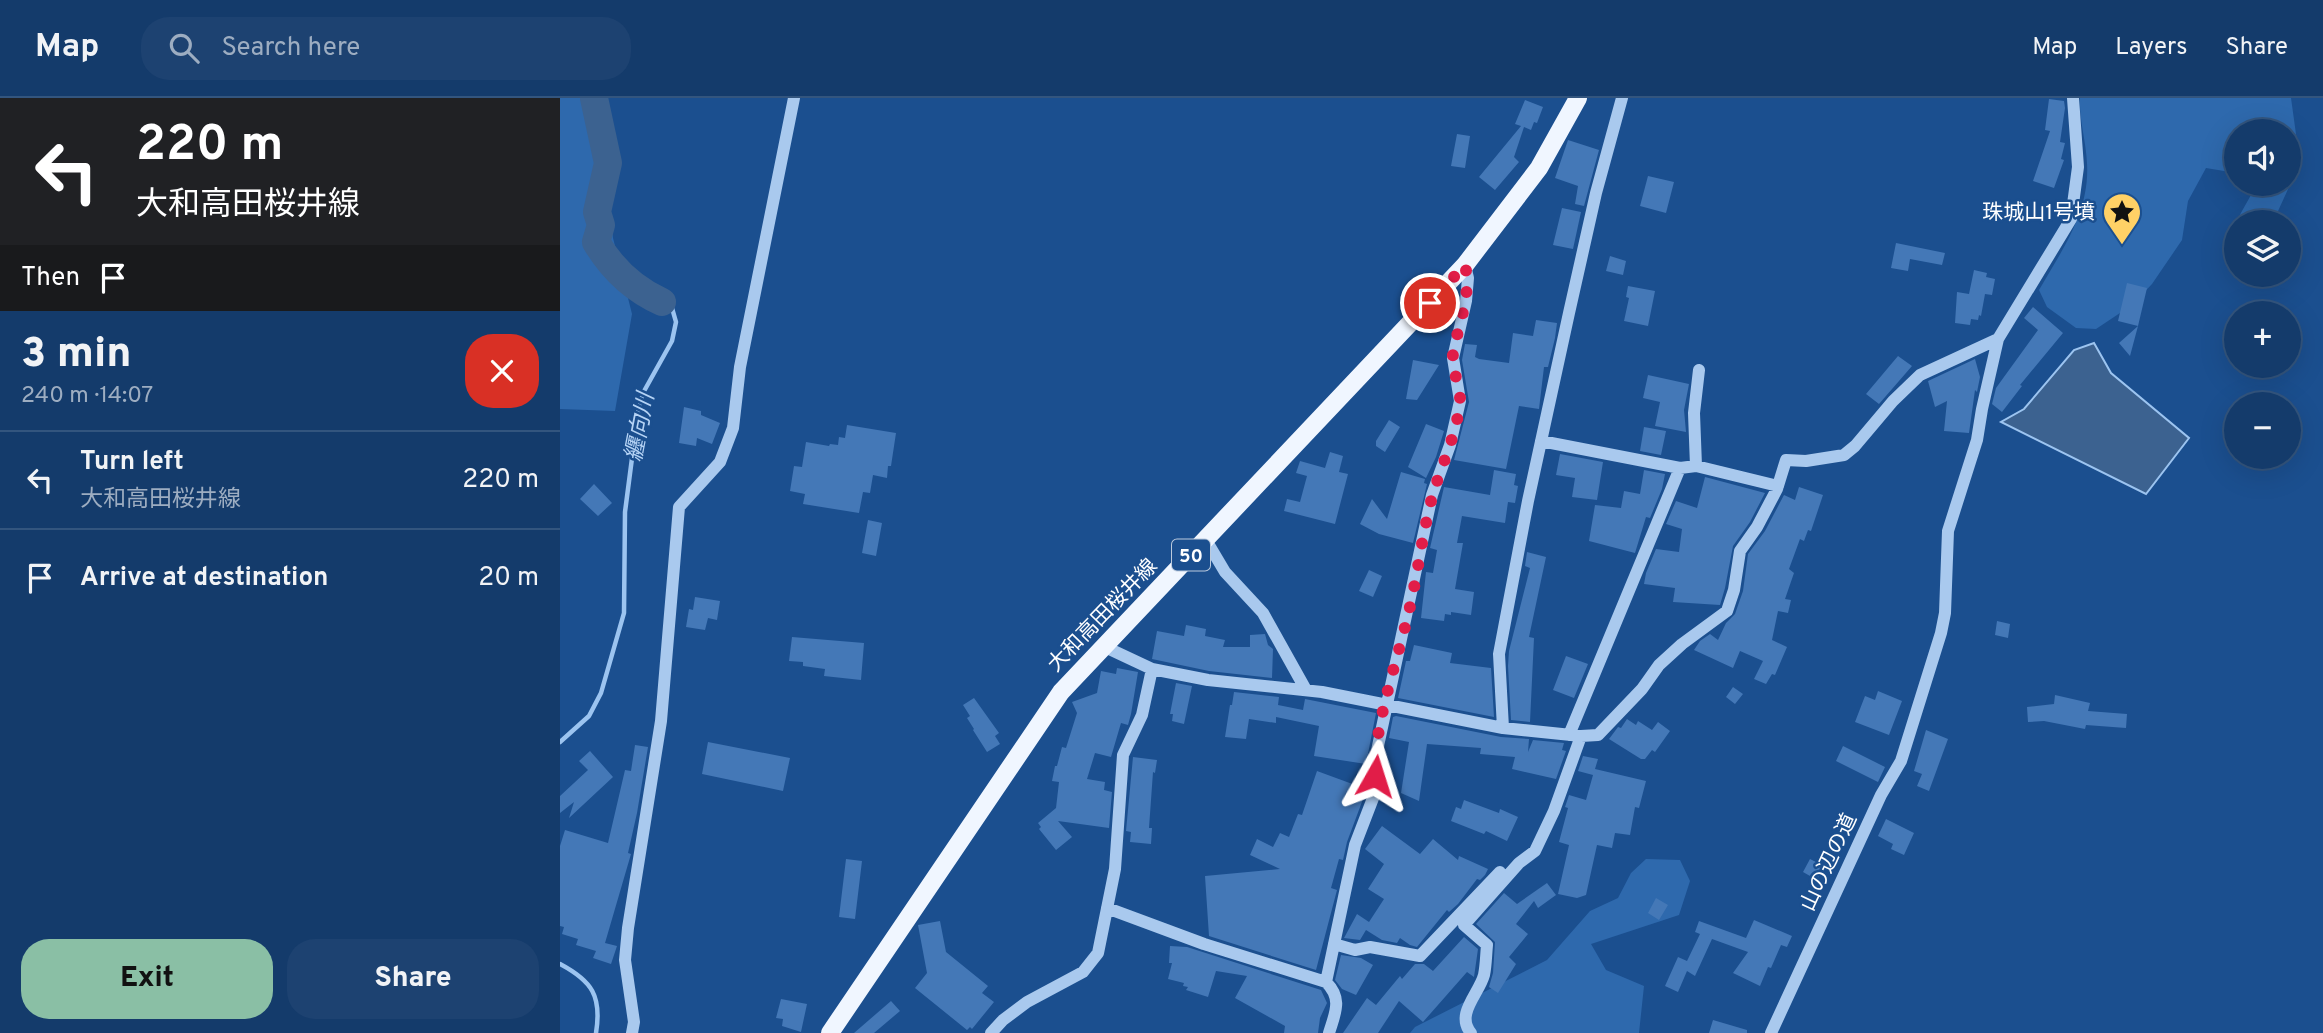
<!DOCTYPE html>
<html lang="en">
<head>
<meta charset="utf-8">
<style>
  body { margin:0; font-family:Overpass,"Noto Sans JP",sans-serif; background:#1d4271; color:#f1f3f6; height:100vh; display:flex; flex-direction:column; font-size:26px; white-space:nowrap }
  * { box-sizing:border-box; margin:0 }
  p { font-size:23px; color:#9dadc1 }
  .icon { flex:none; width:38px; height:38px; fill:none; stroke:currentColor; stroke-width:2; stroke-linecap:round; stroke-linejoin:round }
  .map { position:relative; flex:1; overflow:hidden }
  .drawer { display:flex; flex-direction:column; background:#143b6b; width:560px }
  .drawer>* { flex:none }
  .banner { background:#202124; color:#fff; overflow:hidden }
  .fabs { position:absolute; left:1664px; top:21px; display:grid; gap:14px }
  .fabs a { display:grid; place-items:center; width:77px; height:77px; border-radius:50%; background:#143b6b; box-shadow:0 7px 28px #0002,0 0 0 2px #33557e; font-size:35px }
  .pin { position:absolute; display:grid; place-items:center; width:60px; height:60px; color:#fff; margin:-30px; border:4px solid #fff; border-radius:50%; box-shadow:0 2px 7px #0007 }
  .me { position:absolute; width:77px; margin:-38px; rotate:6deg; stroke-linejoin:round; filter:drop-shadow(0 0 5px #0008) }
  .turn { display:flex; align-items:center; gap:24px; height:147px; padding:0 21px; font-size:32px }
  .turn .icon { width:91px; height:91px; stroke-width:2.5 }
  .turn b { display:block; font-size:49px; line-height:60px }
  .then { display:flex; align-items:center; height:66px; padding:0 21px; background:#0003; gap:14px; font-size:26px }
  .round { display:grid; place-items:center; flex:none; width:74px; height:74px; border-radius:28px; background:#1d4271 }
  .overview { display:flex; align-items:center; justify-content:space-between; height:119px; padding:0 21px }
  h1 { font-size:42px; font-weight:800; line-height:52px }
  .cta { display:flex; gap:14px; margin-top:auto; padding:14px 21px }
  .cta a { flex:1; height:80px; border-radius:28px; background:#8abfa5; color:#111; font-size:28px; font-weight:800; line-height:80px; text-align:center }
  .cta a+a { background:#1d4271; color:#f1f3f6 }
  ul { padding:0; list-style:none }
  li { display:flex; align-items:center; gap:21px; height:98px; padding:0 21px; border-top:2px solid #33557e }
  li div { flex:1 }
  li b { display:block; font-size:26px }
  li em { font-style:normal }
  header { display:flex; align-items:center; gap:42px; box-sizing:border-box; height:98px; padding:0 35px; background:#143b6b; border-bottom:2px solid #33557e }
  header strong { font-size:33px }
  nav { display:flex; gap:38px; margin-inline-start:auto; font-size:24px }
  .search { width:490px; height:63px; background:#1d4271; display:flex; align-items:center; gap:18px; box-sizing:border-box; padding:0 24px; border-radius:28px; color:#9dadc1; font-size:26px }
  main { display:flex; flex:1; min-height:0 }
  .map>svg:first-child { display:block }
</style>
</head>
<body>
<header>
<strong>Map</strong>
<div class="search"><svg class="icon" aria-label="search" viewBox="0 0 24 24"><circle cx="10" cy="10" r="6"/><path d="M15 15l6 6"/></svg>Search here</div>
<nav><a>Map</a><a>Layers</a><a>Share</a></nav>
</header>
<main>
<section class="drawer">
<div class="banner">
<div class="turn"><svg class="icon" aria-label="left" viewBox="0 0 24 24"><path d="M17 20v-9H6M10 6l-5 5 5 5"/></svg><div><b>220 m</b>大和高田桜井線</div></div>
<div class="then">Then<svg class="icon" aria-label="arrive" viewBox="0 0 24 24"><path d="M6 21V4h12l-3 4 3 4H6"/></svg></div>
</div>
<div class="overview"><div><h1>3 min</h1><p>240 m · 14:07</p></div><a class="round" style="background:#d93025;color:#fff"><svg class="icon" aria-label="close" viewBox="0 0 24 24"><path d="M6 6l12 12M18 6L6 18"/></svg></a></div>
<ul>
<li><svg class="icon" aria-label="left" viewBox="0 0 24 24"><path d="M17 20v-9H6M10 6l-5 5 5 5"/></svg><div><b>Turn left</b><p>大和高田桜井線</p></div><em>220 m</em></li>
<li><svg class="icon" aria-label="arrive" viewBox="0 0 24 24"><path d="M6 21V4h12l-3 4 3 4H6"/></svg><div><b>Arrive at destination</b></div><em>20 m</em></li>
</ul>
<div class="cta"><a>Exit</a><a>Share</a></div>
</section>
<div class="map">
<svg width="1763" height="935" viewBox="0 0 1763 935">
  <rect width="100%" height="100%" fill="#1b4f8f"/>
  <path fill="#2e69ad" d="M0,0H40V2L53,140L72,216L55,313L0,311Z
    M1520,0H1731L1740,65L1713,124H1676V155L1663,147L1696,88L1695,86H1729V33H1676V75L1646,70L1628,103L1622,142L1592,186L1572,207L1536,231L1516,230L1487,209L1479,192C1502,152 1530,114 1527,65C1526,43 1519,22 1520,0Z
    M1086,761L1120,762L1130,783L1119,817L1031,846L1046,872L1084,888L1079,935H850L855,929L987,862L1030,813L1058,800L1071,775Z"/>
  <path fill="#3c6290" stroke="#9cc4f0" stroke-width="2" d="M1534,245L1551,275L1629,340L1586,396L1441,324L1464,311L1514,252Z"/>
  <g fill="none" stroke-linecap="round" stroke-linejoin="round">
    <path stroke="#9cc4f0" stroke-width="4.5" d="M0,644L29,618L41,595L64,515L65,414L78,314L83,295L112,243L116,224L112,210L102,204
      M0,866C32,883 42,898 36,935"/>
    <path stroke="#3c6290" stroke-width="28" d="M34,0L48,65L37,114L41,127L36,144C52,171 73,191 102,204"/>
  </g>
  <path fill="#4478b7" d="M1489,1L1504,3L1505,10L1500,44L1505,45L1501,61L1504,62L1494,90L1473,83L1490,33L1485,32Z
    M965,2L983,9L977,25L974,24L971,32L964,29L954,59L959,64L935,92L919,79L961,28L955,26Z
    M897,36L910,38L905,70L891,68Z
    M1008,42L1039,52L1024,108L1015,106L1018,88L995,80Z
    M1088,78L1114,84L1106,115L1080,108Z
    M1002,110L1021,114L1013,151L993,147Z
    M1336,145L1385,155L1382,167L1350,161L1348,173L1331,170Z
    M1050,158L1066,163L1063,177L1046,173Z
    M1414,172L1427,175L1426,179L1435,181L1432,197L1425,196L1421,218L1419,217L1418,222L1411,221L1410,227L1395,225L1397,194L1409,196Z
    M1567,185L1587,190L1578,228L1558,223Z
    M1068,188L1095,193L1088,228L1064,223L1069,200L1066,199Z
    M1473,209L1503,235L1460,287L1462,288L1442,314L1432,306L1436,290L1478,232L1464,220Z
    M976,222L997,225L995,240L988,269H984L979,311L959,308L946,371L894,362L909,304L902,262L905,246L917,247L915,259L919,261L949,265L953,235L973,238Z
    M1578,228L1570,258L1559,245Z
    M1338,258L1352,268L1319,306L1306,296Z
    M1415,261L1420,279L1417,294L1415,292L1409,335L1384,333L1387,303L1375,309L1368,283Z
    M853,262L879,267L857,302L846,301Z
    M1088,277L1129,286L1124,312L1126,334L1095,328L1100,304L1083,300Z
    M124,309L141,313V317L160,325L152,346L137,340L136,348L119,345Z
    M829,322L840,329L825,354L816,348V343Z
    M866,326L884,333L876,359L866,380L848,369Z
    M287,327L336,335L331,368H328L327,380L313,377L310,395L303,394L299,415L243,406L245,396L230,393L234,368L242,369L246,344L269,348L270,346L278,347L279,339L285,340Z
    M1084,329L1106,333L1101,357L1080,353Z
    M770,354L783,358L779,374L788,376L775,426L724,413L727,401L740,404L747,378L736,375L740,363L765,370Z
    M1000,356L1043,364L1037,402L1012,399L1015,380L996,377Z
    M934,372L956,376L954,387L958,388L955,405L948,404L945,425L902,418L897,445H903L895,491L914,494L911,517L891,514V517L885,516L884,523L861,520L866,474L873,475L877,452L870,450L884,389L930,397Z
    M1084,372L1105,376L1102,391L1090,420L1086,419L1075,455L1029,443L1035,407L1061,410L1064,393L1080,396Z
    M841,374L865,381L864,385L867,386L853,445L819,436L800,426L812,401L827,421Z
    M1145,379L1205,395L1190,424L1173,448L1165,490L1160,507L1113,504L1115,490L1084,486L1086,475L1096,451L1119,454L1122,431L1106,426L1116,403L1137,410Z
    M34,386L52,405L38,418L20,401Z
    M1239,389L1263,397L1251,433L1248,432L1244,443L1240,441L1229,471L1234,475L1225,501L1231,502L1228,515L1218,513L1212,542L1227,549L1215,577L1212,576L1206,586L1194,581L1203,563L1180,553L1173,570L1134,552L1140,543L1150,536L1158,542L1166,525L1175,516L1183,493L1188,456L1205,433L1224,397L1235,402Z
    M308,422L322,425L316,458L302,455Z
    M967,454L986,459L969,539L974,540L970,624L951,622L948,568L949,553L970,470L965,468Z
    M809,472L822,478L813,499L799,493Z
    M135,499L160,503L157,522L148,520L145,532L126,529L129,511L133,512Z
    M1437,523L1450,526L1448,540L1435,537Z
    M626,527L646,531L645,538L665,542L663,549H690V537L705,536L708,547L713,551L712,580L649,573L592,561L597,533L624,538Z
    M232,539L304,545L301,582L264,578L265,571L243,568V564L229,563Z
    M854,547L892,555L890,565L931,570L934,619L838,600L846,563H850Z
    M1006,558L1028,566L1014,600L993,592Z
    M557,570L578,574L571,616L568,627L561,625L551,659L535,655L527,681L545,684L544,692L552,694L549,730L498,723L512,739L496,752L479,731L481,729L478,725L496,710L499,684L492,683L495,668H497L502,649L506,650L517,615L512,604L537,595L541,573L556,576Z
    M616,585L632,588L624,626L612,623L613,616H610Z
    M1173,589L1183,596L1175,606L1166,599Z
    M1318,593L1342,603L1329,637L1295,624L1305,598L1315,602Z
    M674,594L719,599L718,607L743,612L745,601L816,615L806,666L754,658L759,628L716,619V625L689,621L686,641L665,639L670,607H672Z
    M1495,597L1530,605L1528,613L1567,616L1566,630L1526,627L1525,631L1484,623L1468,624L1467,609L1494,606Z
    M414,600L439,635L435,638L440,646L427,654L413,632L414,631L407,620L410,618L403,607Z
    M836,618L941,639L969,641L968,654L973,642L1004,645L1002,652L1006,653L996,681L952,671L955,659L920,656L921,650L867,646L859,703L841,695L849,644L829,640L833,619Z
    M1067,621L1076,627L1078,623L1092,632L1098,624L1110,633L1095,654L1092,652L1085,661H1081L1049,641L1058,629L1061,630Z
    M1366,632L1388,641L1369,693L1357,688L1362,676L1354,673Z
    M148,644L230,660L223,693L142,676Z
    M75,647L88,649L77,715L68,755L71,756L45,845L57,848L51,866L33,860L36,853L16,847L18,841L2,836L4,829L0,828V748L5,732L48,745L65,672L71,673Z
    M1283,648L1325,669L1318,684L1276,663Z
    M30,653L53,679L9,720L14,704L0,715V698L28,672L19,663Z
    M1023,658L1038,661L1035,671L1086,683L1079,710L1075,709L1070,737L1055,735L1052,750L1037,747L1026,797L1017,800L998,796L1009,747L999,744L1008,710L1005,709L1009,697L1026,702L1033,677L1018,673Z
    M573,659L597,662L595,675L593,674L589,730H592L591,746L570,744L571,734L566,733Z
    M757,673L806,691V693L787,744L783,762L779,761L771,790L777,792L756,872L649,838L645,778L720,771L690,757L697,741L713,749L720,735L729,739L738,716L742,717Z
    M904,702L939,715L940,711L958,719L947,743L926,733L924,736L891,723L896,709L901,711Z
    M1326,721L1354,735L1344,757L1331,751L1333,746L1318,738Z
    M822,728L860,756L873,741L898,762L899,758L928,771L925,777L920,782L917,781L898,806L889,814L887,812L857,849L850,847L840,840L837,845L822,842L806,832L800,842L784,840L797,816L809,824L824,801L808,791L824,766L805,751Z
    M286,761L302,763L295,821L279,819Z
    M1250,761L1264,768L1257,782L1243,774Z
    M987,785L996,797L978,810L974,803L956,826L968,836L949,859L956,866L938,895L929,889L933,875L935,844L916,826L944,795L957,806Z
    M1096,800L1108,807L1099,822L1088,815Z
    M1194,822L1232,838L1227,849L1221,847L1211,870L1208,869L1200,888L1173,875L1188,854L1152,841L1135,878L1127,873L1118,894L1105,888L1118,859L1127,863L1140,836L1135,834L1139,823L1186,840Z
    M380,823L386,854L428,888L422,895L434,904L412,931L410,929L407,932L355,890L367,875L358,827Z
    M904,839L918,851L914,879L907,874L863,924L839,903L818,935H783L807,900L816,907L840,878L842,881L855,866H864L873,873Z
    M610,848L627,849L761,892L767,905L760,920L758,935H724L725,928L675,900L687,878L656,873L648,899L626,892L628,889L623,888L624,885L608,881L612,865H609Z
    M781,857L801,860L813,867L796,897L782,891L775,882Z
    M221,901L247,906L241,934L222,928L223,921L216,920Z
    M331,903L340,913L314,935H294Z
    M1153,922L1187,932V935H1149Z"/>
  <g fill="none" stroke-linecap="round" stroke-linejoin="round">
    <path stroke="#a9c9ee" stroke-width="12" d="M981,343L1120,370L1136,368L1218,388
      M1136,368L1134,315L1139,272
      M646,442L665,474L703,515L746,592
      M543,548L592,571L648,582L762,594L943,630L1021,638L1038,637L1082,591L1099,567L1122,546L1167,513L1174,492L1180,453L1197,429L1217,391L1226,362L1246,363L1284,357L1295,348L1333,303L1360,277L1438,241
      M943,630L939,556L968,403L1009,215L1036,95L1062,0
      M1009,637L1120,370
      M547,810L644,846L766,884C783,901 775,915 769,935
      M774,846L795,852L810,849L860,858L940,774
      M766,884L795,747L815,695V662L872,397L890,347L900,303L893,260L906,203L908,180L905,167
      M72,935L74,924L65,862L68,830L101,623L119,409L160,364L173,330L180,269L234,0
      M431,935L443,922L467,904L523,874L538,855L555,771L563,657L582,617L592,571
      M911,935C895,916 919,896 924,877C926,868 926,857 927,847L904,827L959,765L975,753L994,713L1021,638
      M1211,935L1321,697L1341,663L1381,535L1385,515L1388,433L1417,342L1422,311L1438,241L1511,121L1518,69L1513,0"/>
    <path stroke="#f0f6ff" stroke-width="18" d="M270,935L501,594L905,167L979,70L1018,0"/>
  </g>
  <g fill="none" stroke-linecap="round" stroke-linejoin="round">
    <path stroke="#e11d48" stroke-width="12" stroke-dasharray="0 21.6" d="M815,678C814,626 836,568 848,517C858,477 862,435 873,396C882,366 897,335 900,304C901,288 891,272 893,256C898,226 912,198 905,167L870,205"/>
  </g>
  <defs>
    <symbol id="sight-pin" viewBox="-11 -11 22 30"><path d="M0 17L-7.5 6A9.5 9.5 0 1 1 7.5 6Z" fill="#ffd166" stroke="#1b4f8f"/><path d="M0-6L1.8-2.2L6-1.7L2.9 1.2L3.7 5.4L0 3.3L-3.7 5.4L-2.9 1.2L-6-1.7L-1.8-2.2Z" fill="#111"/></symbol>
  </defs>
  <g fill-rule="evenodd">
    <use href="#sight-pin" x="1540" y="92" width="44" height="60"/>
  </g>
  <g text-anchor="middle" stroke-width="5" stroke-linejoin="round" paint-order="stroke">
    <rect fill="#1b4f8f" stroke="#bbcadd" stroke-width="2" x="612" y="441.5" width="38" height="31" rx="5"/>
    <g font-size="19" font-weight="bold" fill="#fff">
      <text x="631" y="464">50</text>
    </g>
    <g font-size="21" fill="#fff" stroke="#1b4f8f" text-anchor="end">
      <text x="1535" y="121">珠城山1号墳</text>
    </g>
    <g font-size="21" fill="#fff" stroke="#1b4f8f">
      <text transform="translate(542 517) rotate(-46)" y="7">大和高田桜井線</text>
      <text transform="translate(1268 764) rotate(-65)" y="7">山の辺の道</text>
    </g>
    <g font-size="23" font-style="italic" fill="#b5d3f5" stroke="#1b4f8f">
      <text transform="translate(79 329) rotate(-79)" y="8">纒向川</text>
    </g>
  </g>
</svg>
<div class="fabs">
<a><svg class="icon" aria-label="sound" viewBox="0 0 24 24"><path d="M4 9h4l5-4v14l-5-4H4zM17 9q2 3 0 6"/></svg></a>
<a><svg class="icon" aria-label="layers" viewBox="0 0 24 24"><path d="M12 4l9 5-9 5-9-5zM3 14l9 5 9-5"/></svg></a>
<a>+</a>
<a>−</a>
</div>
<div class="pin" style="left:870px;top:205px;background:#d93025"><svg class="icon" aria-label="arrive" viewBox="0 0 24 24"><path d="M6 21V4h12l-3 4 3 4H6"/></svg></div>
<svg class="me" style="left:815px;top:678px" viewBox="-20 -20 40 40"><path d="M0-17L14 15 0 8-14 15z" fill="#e11d48" stroke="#fff" stroke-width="4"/></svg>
</div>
</main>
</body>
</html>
